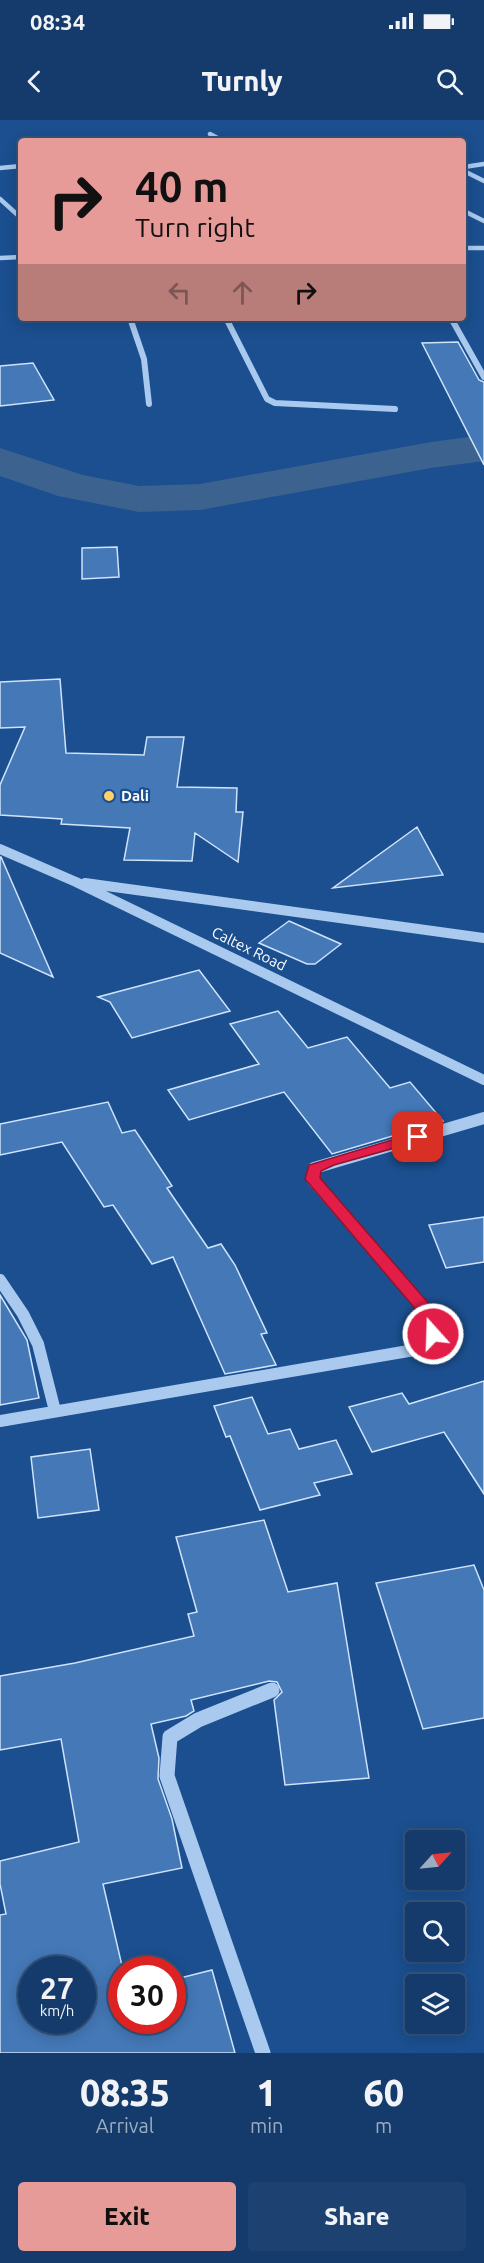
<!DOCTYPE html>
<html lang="en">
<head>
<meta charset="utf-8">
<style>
  body { margin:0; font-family:Ubuntu,sans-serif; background:#1d4271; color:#f1f3f6; height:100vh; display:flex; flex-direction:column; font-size:22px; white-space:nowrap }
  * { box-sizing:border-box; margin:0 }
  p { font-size:20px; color:#9dadc1 }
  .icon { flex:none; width:33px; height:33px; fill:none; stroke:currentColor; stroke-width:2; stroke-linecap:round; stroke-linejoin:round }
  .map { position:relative; height:1933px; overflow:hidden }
  .panel { display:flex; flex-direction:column; background:#143b6b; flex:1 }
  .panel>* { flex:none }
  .guide { position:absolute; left:18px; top:18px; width:448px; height:183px; border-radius:6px; box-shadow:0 3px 15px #0003,0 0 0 2px #33557e; background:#e69b98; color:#111; overflow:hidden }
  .needle { width:39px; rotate:63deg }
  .buttons { position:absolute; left:405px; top:1710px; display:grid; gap:12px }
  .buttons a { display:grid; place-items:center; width:60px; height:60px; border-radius:6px; background:#143b6b; box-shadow:0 3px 15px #0003,0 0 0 2px #33557e; font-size:30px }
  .speed { position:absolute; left:18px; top:1836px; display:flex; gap:12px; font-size:30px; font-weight:700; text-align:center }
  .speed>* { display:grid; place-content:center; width:78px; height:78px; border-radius:50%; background:#143b6b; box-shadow:0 3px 15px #0003,0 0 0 2px #33557e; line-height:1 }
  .speed small { font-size:15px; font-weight:400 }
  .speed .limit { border:9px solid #d22; background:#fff; color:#111 }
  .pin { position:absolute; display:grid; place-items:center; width:51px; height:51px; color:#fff; margin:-26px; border-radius:12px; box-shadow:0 3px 9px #0006 }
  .me { position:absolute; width:66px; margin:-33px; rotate:340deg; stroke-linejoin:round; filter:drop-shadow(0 0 4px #0008) }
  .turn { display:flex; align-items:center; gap:21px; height:126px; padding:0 18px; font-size:27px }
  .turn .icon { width:78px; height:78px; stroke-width:2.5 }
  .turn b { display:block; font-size:42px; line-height:51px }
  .lanes { display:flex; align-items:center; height:57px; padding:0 18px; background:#0003; justify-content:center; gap:30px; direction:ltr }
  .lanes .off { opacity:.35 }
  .eta { display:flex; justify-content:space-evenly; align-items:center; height:102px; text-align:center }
  .eta b { font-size:36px; font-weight:800; line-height:42px }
  .cta { display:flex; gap:12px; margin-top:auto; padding:12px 18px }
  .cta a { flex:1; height:69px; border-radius:6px; background:#e69b98; color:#111; font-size:24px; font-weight:800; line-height:69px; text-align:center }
  .cta a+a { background:#1d4271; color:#f1f3f6 }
  .status { display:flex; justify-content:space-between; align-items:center; height:42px; padding:0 30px; background:#143b6b; direction:ltr }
  .status svg { height:16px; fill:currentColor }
  header { display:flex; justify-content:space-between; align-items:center; height:78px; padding:0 18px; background:#143b6b; font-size:27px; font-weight:800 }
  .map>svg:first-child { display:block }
</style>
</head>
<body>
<div class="status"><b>08:34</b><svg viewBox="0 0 49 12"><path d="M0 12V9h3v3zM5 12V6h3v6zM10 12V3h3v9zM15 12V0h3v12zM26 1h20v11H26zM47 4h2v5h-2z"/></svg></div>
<header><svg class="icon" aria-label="back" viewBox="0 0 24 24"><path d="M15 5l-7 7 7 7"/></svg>Turnly<svg class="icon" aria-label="search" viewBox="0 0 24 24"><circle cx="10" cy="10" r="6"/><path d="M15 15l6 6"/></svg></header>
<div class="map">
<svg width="484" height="1933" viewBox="0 0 484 1933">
  <rect width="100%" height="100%" fill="#1b4f8f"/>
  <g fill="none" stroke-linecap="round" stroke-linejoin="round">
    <path fill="#3c6290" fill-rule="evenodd" d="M484,315V341L431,348L200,390L139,392L58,376L0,356V328L83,355L139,366L200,364L431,322Z"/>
  </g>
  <path fill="#4478b7" stroke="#cfe3fa" stroke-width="1.5" fill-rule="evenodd" d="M458,222L479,260L484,262V345L422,223Z
    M33,243L54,280L0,286V246Z
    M117,427L119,457L82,459V428Z
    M60,559L66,633L144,635L147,617H184L177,667L237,668L236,692H243L238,742L195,713L192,741L124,740L130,708L61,704L62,699L0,695V665L25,607L0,608V562Z
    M417,707L443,755L333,768Z
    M0,737H1L53,857L0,833Z
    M289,801L341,824L315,844H307L259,823Z
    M199,850L230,891L132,918L110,882L98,877Z
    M278,891L308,928L347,917L390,968L410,962L443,1001L332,1034L284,972L189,1000L168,970L259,944L230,904Z
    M108,982L122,1013L135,1010L172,1066L167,1068L208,1128L221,1124L235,1145L267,1213L261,1214L276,1245L225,1254L173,1137L152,1144L113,1085L104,1087L62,1022L0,1035V1004Z
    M484,1097V1142L446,1148L429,1105Z
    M0,1175L27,1220L39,1278L0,1285Z
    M484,1261V1374L444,1312L372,1332L349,1287L402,1273L409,1284Z
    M252,1277L268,1314L290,1309L299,1329L336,1320L352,1354L314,1363L320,1375L260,1390L230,1316L226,1317L214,1286Z
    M90,1329L99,1390L38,1398L31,1337Z
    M264,1400L288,1472L337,1463L369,1658L285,1665L274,1580L282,1572L277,1562L269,1561L191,1580L194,1591L186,1596L151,1604L159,1638L158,1659L172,1699L182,1748L103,1764L123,1850L122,1900H172V1860L212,1850L235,1933H0V1795L6,1794L0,1764V1741L79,1722L61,1619L0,1630V1556L75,1543L194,1516L188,1494L197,1492L176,1417ZM32,1850H82V1900H32Z
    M474,1445L484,1470V1598L423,1609L376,1463Z"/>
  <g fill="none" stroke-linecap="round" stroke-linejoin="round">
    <path stroke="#a9c9ee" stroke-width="4.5" d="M210,14L223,21
      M464,47L484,44
      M0,48L21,46
      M464,51L484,61
      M0,79L21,98
      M464,91L484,101
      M464,128H484
      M0,138L21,137"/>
    <path stroke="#a9c9ee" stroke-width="6" d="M130,198L144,239L149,284
      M226,198L267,279L275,283L395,289
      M451,198L484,257"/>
    <path stroke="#a9c9ee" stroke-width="10" d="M0,729L76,762L484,960
      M85,763L484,818"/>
    <path stroke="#a9c9ee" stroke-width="12" d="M0,1160L23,1194L38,1224L55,1291
      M0,1301L426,1228L433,1214L431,1197L312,1059L314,1048L484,998"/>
    <path stroke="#a9c9ee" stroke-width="15" d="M263,1933L167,1656L170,1617L198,1600L272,1570"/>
  </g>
  <path fill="#e11d48" stroke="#92132f" stroke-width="1.5" d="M418,1012L425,1017L423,1020L334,1045L321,1051L320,1058L437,1193L440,1214L438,1218H427L424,1199L305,1059L309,1045Z"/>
  <circle fill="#ffd166" stroke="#1b4f8f" stroke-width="2" cx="109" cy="676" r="6"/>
  <g text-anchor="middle" stroke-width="4.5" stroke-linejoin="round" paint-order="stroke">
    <g font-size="15" font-weight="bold" fill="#fff" stroke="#1b4f8f" text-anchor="start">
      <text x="121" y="681">Dali</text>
    </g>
    <g font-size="15" fill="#fff" stroke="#1b4f8f">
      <text transform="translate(249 829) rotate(26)" y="5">Caltex Road</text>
    </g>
  </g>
</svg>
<div class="buttons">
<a><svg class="needle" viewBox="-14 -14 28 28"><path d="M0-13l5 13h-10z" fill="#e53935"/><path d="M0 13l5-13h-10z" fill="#9dadc1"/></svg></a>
<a><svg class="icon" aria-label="search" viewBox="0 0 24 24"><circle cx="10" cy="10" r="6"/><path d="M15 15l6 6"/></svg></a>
<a><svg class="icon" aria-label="layers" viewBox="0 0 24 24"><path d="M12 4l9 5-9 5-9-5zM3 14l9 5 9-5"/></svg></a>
</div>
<div class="speed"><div>27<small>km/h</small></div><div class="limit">30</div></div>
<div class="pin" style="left:418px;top:1017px;background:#d93025"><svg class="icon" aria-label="arrive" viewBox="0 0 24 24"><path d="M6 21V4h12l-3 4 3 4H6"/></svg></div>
<svg class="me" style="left:433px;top:1214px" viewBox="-20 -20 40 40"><circle r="17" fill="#e11d48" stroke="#fff" stroke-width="3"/><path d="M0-11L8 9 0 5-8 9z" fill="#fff"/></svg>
<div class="guide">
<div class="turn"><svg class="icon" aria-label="right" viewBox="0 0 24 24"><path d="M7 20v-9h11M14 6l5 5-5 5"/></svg><div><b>40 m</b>Turn right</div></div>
<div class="lanes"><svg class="icon off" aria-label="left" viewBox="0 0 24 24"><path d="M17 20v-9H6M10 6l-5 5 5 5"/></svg><svg class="icon off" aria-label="ahead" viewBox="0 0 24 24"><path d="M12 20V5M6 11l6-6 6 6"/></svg><svg class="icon" aria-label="right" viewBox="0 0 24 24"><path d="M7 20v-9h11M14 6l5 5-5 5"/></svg></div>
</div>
</div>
<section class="panel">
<div class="eta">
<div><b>08:35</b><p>Arrival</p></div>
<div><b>1</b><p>min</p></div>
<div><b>60</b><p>m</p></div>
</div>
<div class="cta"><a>Exit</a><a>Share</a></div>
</section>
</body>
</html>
